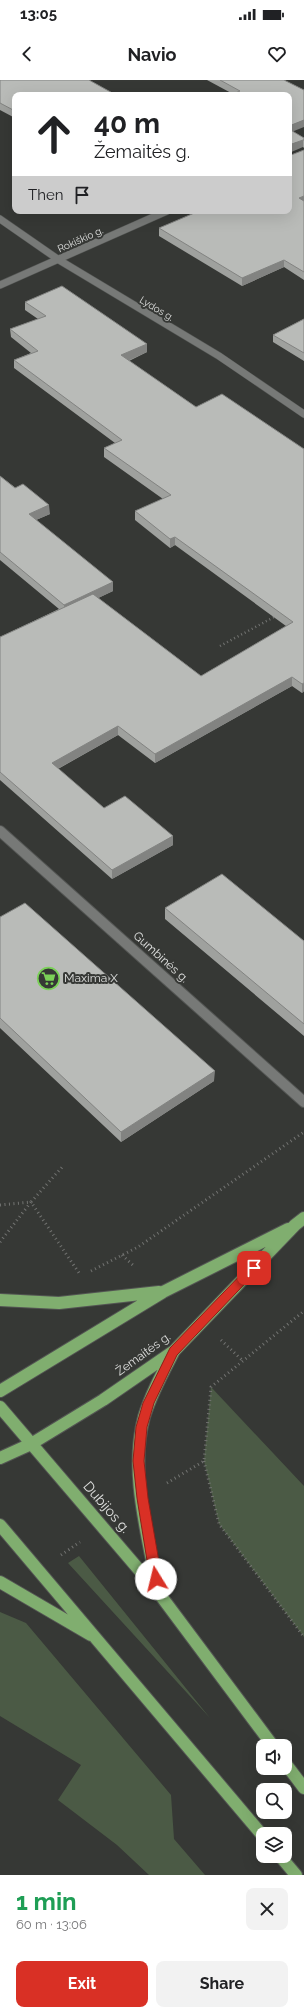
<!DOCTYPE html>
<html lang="en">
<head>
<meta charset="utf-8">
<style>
  body { margin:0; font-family:Raleway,sans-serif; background:#f2f2f2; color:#202124; height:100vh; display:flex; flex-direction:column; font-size:15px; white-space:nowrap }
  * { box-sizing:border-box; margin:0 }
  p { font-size:13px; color:#757577 }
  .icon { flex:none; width:22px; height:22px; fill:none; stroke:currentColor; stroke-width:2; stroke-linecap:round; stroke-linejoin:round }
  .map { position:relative; height:1795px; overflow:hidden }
  .side { display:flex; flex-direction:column; background:#fff; flex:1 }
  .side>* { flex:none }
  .banner { position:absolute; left:12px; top:12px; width:280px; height:122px; border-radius:8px; box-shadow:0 4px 16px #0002; background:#fff; color:#202124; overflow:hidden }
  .controls { position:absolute; left:256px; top:1659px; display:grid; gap:8px }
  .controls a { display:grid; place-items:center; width:36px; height:36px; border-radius:8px; background:#fff; box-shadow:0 4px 16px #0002; font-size:20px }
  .pin { position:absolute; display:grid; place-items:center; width:34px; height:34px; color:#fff; margin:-17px; border-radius:8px; box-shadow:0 2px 6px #0006 }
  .me { position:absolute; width:44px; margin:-22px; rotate:351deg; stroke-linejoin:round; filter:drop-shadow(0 0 3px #0008) }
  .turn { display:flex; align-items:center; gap:14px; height:84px; padding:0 16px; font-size:18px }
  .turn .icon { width:52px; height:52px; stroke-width:2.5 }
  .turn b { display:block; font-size:28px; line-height:34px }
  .then { display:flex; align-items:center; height:38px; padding:0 16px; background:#0003; gap:8px; font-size:15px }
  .round { display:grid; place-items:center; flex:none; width:42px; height:42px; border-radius:8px; background:#f2f2f2 }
  .overview { display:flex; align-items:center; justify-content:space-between; height:68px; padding:0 16px }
  h1 { font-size:24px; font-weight:700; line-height:30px; color:#1e9e55 }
  .button { display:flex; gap:8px; margin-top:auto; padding:8px 16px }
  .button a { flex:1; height:46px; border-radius:8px; background:#d93025; color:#fff; font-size:16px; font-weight:700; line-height:46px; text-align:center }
  .button a+a { background:#f2f2f2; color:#202124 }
  .status { display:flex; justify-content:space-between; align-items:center; height:28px; padding:0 20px; background:#fff; direction:ltr }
  .status svg { height:11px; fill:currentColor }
  header { display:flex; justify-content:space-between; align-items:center; height:52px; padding:0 16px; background:#fff; font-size:18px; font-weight:700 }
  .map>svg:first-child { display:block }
</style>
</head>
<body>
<div class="status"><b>13:05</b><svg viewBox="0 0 49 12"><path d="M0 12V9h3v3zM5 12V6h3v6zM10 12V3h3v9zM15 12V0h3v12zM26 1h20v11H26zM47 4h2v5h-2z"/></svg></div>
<header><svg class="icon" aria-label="back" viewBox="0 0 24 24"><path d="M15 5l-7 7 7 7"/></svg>Navio<svg class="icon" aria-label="heart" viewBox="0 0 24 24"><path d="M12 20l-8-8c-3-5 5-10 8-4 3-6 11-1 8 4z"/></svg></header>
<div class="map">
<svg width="304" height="1795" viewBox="0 0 304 1795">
  <rect width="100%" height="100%" fill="#363835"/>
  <path fill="#4b5a45" d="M211,1307L304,1406V1557L219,1444L204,1381Z
    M79,1476L210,1638L68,1483Z
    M0,1532L26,1543L171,1715L174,1759L205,1795H149L117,1765L58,1720L81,1685L0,1636Z"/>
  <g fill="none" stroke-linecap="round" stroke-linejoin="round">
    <defs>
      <path id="minor-far1" d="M0,139L59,180L219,276L304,334
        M0,205L167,131"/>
      <path id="minor" d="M0,751L304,1022"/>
      <path id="major" d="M0,1220L59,1223L159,1212
        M0,1311L163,1212L288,1149
        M0,1327L158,1512L273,1666
        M0,1378L31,1364L103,1320L174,1271L295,1145L304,1138
        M0,1445L263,1756
        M0,1502L91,1555
        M158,1511C148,1455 129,1393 144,1337C151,1314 162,1294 173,1273
        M285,1683L304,1708
        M280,1776L296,1795"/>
    </defs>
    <use href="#minor-far1" stroke="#535553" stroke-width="8"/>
    <use href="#minor" stroke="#535553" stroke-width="12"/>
    <use href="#major" stroke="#535553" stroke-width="14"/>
    <path stroke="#737472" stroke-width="2.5" stroke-dasharray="1 3" stroke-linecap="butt" d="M220,566L276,536"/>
    <path stroke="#737472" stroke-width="3" stroke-dasharray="1 3.5" stroke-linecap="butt" d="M0,1125L31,1122L64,1085
      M0,1162L31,1122L79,1193
      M122,1175L135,1187
      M91,1191L138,1167L304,1052
      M221,1260L243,1281
      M204,1381L219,1444L304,1557
      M167,1403L204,1381L211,1307L304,1231
      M61,1475L80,1462"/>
    <use href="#minor-far1" stroke="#777977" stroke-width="7"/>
    <use href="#minor" stroke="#777977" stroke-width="10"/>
    <use href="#major" stroke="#80ae6f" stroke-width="12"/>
  </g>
  <path fill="#9fa19e" d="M0,0L15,15V38L0,30Z
    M207,0H284L293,52L304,58V68L303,67L233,14Z
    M304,70V200L284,187L242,206L159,156V148L289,131L291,75Z
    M25,222L147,264V272L129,281L196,327L304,369V611L302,613L292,606L155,683L118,655L58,689L104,728L173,765L112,799L0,700V557L59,529L0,480V396L50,434L36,440L113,511L98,518L201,596L286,546L175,465L170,468L135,440V431L163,419L104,377V368L115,363L14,288V280L31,273L11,257L10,249L38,239L25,230Z
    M304,239V281L273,262V255Z
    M165,828L304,861V956L165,839Z
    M0,837L214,1001L121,1062L0,948Z"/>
  <path fill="#828381" d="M304,40V47L289,53V46Z
    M303,60V67L289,73V65Z
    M304,116V123L299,118Z
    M284,180V187L242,206V198Z
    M147,264V272L121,284V275Z
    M49,425L50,434L29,443V434Z
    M175,457V465L170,468V459Z
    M113,502V511L65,534L64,525Z
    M292,597V606L155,683V674Z
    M304,603V611L302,613V604Z
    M118,646V655L52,692V683Z
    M173,756V765L112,799V790Z
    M215,991L214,1001L121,1062V1052Z"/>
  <path fill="#b9bbb8" stroke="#828381" d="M0,0H89L116,15H15V31L0,23Z
    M220,0H284L304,10V40L289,46V15H231L240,11Z
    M289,49L304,58V60H303L289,65Z
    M304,70V116L299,118L304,121V192L284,180L242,198L159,148L199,131H289V75H291Z
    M62,206L147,264L121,275L196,327L222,314L304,369V603L302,604L292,597L155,674L118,646L52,683L104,728L125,716L173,756L112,790L0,692V557L93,514L201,596L293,542L175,457L170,459L135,431L171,415L104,368L122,360L14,280L38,271L10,249L46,236L25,222Z
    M304,239V273L273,255Z
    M0,396L15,408L23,404L49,425L29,434L113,502L64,525L0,472Z
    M222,794L304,861V944L165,828Z
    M25,823L215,991L121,1052L0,938V837Z"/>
  <path fill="#d93025" stroke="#8d1f18" d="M254,1184L257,1185L259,1188L257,1191L177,1275L154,1323L147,1347L144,1381L148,1418L162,1499L160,1502L156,1504L152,1502L150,1499L137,1418L133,1381L136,1347L143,1323L170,1268L250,1185Z"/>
  <defs>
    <symbol id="supermarket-ring" viewBox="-11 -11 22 22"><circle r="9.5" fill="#363835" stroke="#7ad157" stroke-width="1.5"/><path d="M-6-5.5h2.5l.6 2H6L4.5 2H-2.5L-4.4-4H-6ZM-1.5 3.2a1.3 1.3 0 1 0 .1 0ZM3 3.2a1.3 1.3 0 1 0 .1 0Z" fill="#7ad157"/></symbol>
  </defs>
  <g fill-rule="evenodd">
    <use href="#supermarket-ring" x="36" y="886" width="25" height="25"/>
  </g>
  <g text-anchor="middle" stroke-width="4" stroke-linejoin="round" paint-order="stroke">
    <g font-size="10" fill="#dfe0df" stroke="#363835">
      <text transform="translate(80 159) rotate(-24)" y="4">Rokiškio g.</text>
      <text transform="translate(157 228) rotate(31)" y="4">Lydos g.</text>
    </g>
    <g font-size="12" fill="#dfe0df" stroke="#363835">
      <text transform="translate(161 877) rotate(42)" y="4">Gumbinės g.</text>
      <text transform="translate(143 1274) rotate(-36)" y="4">Žemaitės g.</text>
    </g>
    <g font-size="12" fill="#dfe0df" stroke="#363835" text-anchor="start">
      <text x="64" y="902">Maxima X</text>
    </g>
    <g font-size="14" fill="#dfe0df" stroke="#363835">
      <text transform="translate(107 1427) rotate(49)" y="5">Dubijos g.</text>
    </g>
  </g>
</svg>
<div class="controls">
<a><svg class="icon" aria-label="sound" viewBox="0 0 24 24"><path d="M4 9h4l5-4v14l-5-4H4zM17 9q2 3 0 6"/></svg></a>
<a><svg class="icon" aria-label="search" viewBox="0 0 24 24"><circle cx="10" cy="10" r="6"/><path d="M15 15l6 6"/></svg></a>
<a><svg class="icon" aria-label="layers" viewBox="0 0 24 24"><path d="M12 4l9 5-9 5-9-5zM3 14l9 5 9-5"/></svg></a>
</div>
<div class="pin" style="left:254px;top:1188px;background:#d93025"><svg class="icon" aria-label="arrive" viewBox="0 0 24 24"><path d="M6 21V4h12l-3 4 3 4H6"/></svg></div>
<svg class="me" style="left:156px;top:1499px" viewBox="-20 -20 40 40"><circle r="19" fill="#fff"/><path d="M0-13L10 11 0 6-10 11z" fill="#d93025"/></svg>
<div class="banner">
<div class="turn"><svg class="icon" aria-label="ahead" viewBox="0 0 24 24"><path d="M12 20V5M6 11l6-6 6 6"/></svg><div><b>40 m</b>Žemaitės g.</div></div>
<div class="then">Then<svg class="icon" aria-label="arrive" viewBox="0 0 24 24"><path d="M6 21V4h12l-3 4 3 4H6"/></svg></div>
</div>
</div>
<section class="side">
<div class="overview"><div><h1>1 min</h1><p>60 m · 13:06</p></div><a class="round"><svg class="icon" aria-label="close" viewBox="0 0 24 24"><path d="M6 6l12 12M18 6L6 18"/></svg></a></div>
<div class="button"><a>Exit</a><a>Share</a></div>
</section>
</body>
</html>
